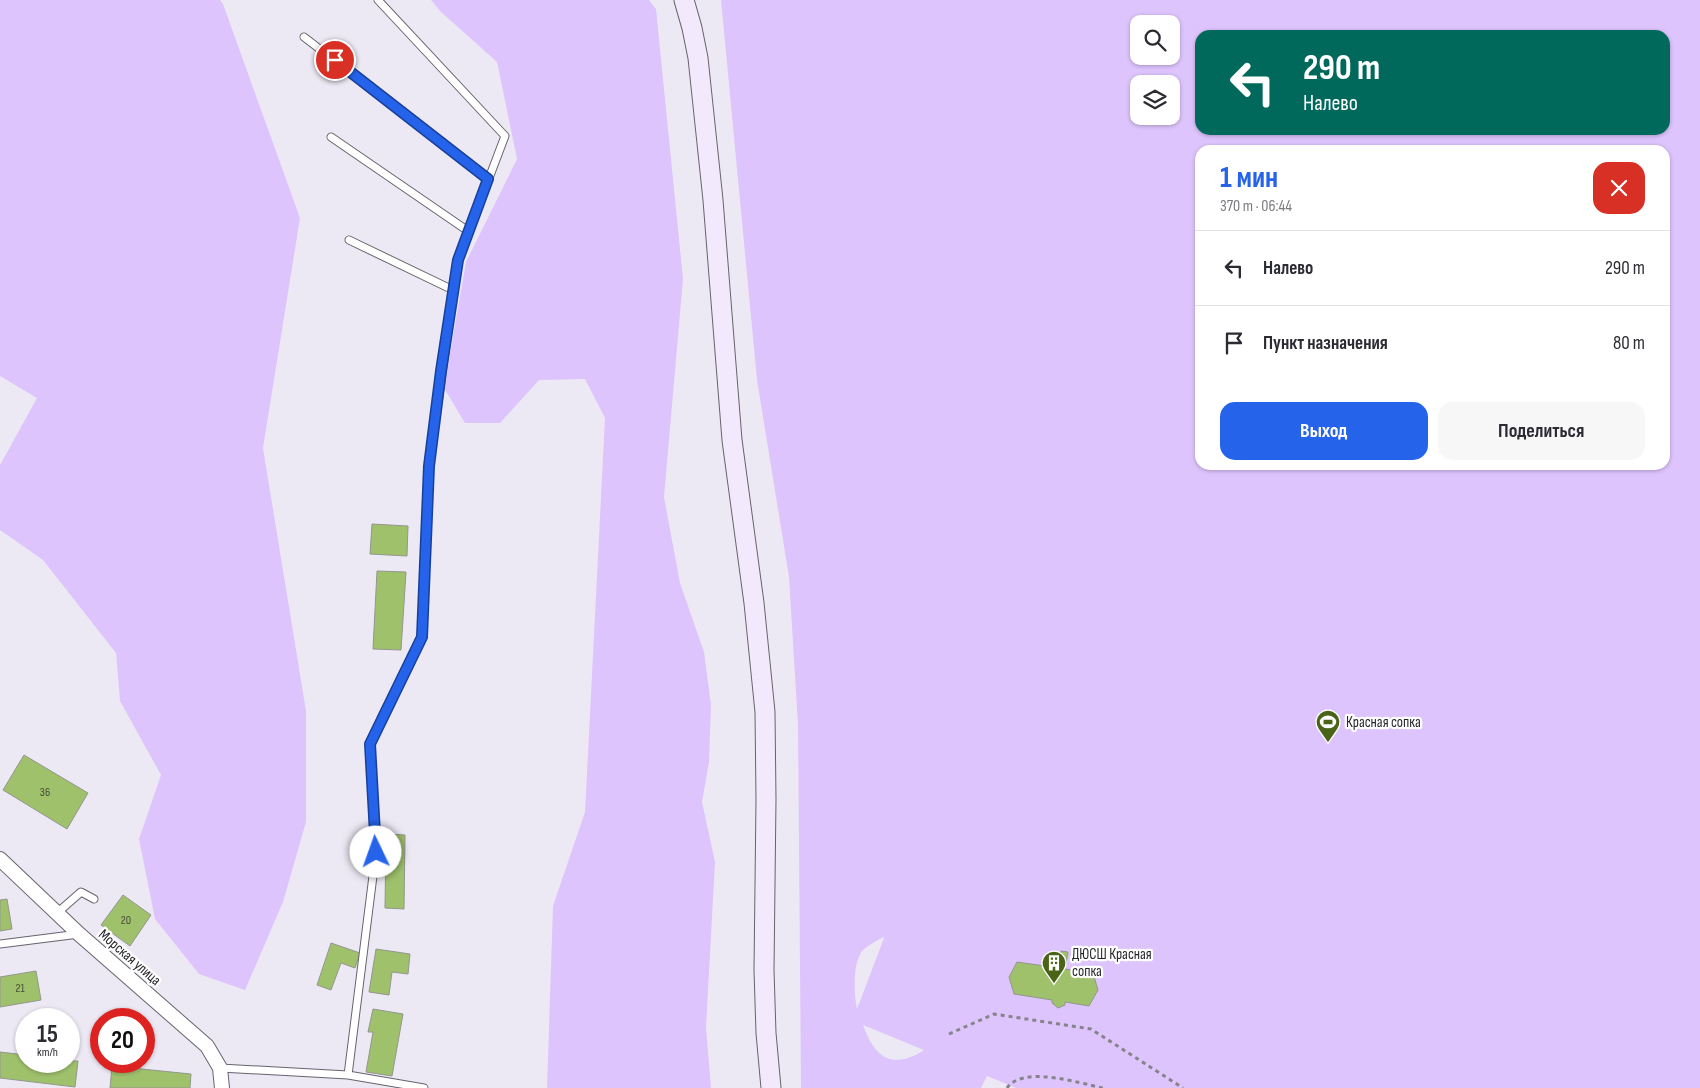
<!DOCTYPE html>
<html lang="ru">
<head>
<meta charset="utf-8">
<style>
  body { margin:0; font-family:"Sofia Sans Condensed",sans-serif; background:#f7f7f7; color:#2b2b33; height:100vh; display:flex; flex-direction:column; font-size:19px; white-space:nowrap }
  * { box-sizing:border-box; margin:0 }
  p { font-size:16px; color:#7c7c81 }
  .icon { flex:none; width:28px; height:28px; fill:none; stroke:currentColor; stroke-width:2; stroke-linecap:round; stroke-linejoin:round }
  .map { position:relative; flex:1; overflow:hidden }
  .side { position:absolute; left:1195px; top:145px; width:475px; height:325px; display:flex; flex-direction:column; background:#fff; border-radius:15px; box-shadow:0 1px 4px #0004 }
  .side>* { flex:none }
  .banner { position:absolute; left:1195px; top:30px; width:475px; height:105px; border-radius:15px; box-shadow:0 1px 4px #0004; background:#00695c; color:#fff; overflow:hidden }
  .tools { position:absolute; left:1130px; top:15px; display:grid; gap:10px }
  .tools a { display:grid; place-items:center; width:50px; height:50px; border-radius:10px; background:#fff; box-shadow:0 1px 4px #0004; font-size:25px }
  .speed { position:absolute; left:15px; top:1008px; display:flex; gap:10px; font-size:25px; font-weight:700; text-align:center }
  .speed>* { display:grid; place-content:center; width:65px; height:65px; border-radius:50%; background:#fff; box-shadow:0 1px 4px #0004; line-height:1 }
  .speed small { font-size:12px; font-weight:400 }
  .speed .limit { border:8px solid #d22; background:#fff; color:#111 }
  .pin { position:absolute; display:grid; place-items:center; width:42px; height:42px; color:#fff; margin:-21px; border:2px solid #fff; border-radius:50%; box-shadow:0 1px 5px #0007 }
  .me { position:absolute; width:55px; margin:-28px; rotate:357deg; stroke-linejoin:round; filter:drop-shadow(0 0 4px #0008) }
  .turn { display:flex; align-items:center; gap:18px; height:105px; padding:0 25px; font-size:22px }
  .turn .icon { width:65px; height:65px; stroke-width:2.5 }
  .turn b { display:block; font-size:35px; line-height:42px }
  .round { display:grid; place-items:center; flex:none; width:52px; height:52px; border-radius:15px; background:#f7f7f7 }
  .summary { display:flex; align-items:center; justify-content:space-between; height:85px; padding:0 25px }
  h1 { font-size:30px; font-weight:700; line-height:38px; color:#2563eb }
  .action { display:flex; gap:10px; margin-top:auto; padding:10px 25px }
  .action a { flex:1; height:58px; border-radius:15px; background:#2563eb; color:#fff; font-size:20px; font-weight:700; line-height:58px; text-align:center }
  .action a+a { background:#f7f7f7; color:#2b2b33 }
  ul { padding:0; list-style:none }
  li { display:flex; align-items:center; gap:15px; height:75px; padding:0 25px; border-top:1px solid #e1e1e2 }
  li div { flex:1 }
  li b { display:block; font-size:19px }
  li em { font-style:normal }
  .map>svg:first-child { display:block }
</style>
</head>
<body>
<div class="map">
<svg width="1700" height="1088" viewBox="0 0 1700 1088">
  <rect width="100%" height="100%" fill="#ede9f4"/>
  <path fill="#dec4fd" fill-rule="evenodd" d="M0,0H220L223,4L300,218L263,448L306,711V822L283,902L245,990L199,974L155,919L139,839L161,775L120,701L116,653L43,560L0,530V465L37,398L0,376Z
    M431,0H649L656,9L683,279L664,497L680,583L704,652L711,705L709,762L702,802L715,862L706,1027L711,1088H547L553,906L585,812L605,418L585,379L539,380L500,423H465L444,388L466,262L517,159L497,62L441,12Z
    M721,0H1700V1088H1016L987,1076L981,1088H801L798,725L789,577L757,380ZM1139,24H1171V56H1139ZM1200,35H1665V130H1200ZM1139,84H1171V116H1139ZM1200,150H1665V465H1200ZM884,937V938L857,1009C854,994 852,963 863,950C869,945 877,940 884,937ZM863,1025L924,1050L923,1051C890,1070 875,1057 863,1025Z"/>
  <path fill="#9fc16c" stroke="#92978d" d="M372,524L408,526L407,556L370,554Z
    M377,571L406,572L401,650L373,649Z
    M24,755L88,793L67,829L3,790Z
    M386,834L405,835L404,909L385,908Z
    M123,895L151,915L130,946L101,925Z
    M7,899L12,929L0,931V900Z
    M331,943L360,953L355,968L341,963L331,990L317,985Z
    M376,949L410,954L408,974L392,972L389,995L369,992Z
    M1061,951L1068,952L1065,969L1093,973L1098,990L1089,1006L1065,1002V1005L1058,1008L1052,1003V1000L1014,994L1009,977L1017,962L1059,968Z
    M36,971L41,1000L0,1007V977Z
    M373,1009L403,1014L392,1076L366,1072L373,1032H368Z
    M0,1052L26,1055V1061H78L75,1087L0,1078Z
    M112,1066L191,1074L190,1088H110Z"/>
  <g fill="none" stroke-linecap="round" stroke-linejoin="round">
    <defs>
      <path id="lane" d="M304,37L488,179
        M331,137L468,231
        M349,240L453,290
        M57,913L81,892L94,899
        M0,944L79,934
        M220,1068L348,1075L376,852L370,744L422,637L429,466L458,260L505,136L378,0
        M348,1075L424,1088"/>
      <path id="street" d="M0,859L79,934L207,1046L220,1068L222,1088"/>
      <path id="secondary" d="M684,0L692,28L698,58L713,200L732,440L754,603L765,712L766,799L764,970L766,1033L771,1088"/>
    </defs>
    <use href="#lane" stroke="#67636c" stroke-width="9"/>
    <use href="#street" stroke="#67636c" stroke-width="16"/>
    <use href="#secondary" stroke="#67636c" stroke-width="21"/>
    <path stroke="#86838b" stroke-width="3" stroke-dasharray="4 4" stroke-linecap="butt" d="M949,1034L994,1014L1091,1029L1183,1088
      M1007,1088C1023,1065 1079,1083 1103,1088"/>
    <use href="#lane" stroke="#fff" stroke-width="7"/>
    <use href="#street" stroke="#fff" stroke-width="14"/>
    <use href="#secondary" stroke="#f2e9fd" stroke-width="19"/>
  </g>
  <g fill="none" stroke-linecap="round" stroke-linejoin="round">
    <defs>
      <path id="route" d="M335,60L488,179L458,260L441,371L429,466L422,637L370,744L376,852"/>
    </defs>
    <use href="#route" stroke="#184099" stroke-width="12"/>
    <use href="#route" stroke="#2563eb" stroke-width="9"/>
  </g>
  <defs>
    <symbol id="stadium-pin" viewBox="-11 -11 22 30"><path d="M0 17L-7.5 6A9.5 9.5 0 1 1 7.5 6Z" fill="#496416" stroke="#fff"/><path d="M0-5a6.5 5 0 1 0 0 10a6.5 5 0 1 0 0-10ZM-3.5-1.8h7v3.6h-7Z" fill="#fff"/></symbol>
    <symbol id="building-pin" viewBox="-11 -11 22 30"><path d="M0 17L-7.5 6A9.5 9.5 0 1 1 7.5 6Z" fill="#496416" stroke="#fff"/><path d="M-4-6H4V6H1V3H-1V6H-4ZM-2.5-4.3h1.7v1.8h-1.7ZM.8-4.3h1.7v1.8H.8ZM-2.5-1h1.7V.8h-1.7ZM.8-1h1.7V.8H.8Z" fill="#fff"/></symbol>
  </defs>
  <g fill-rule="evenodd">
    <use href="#stadium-pin" x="1314" y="708" width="28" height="38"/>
    <use href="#building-pin" x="1040" y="949" width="28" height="38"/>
  </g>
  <g text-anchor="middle" stroke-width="4.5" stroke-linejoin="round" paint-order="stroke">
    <g font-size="12" fill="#464d3a">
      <text x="45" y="796">36</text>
      <text x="126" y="924">20</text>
      <text x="20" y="992">21</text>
    </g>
    <g font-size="15" fill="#28262a" stroke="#fff" text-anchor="start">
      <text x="1346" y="727">Красная сопка</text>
      <text x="1072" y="959">ДЮСШ Красная<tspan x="1072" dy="17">сопка</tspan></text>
    </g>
    <g font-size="15" fill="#28262a" stroke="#fff">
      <text transform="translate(130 957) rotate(41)" y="5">Морская улица</text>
    </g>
  </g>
</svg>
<div class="tools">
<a><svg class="icon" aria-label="search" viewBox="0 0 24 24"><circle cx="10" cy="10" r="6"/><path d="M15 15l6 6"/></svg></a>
<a><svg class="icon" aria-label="layers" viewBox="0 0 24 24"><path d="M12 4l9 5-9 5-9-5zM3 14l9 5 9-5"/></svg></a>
</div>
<div class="speed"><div>15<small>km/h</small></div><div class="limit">20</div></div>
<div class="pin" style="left:335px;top:60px;background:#d93025"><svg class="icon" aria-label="arrive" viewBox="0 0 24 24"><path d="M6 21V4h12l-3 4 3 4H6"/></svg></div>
<svg class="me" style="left:376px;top:852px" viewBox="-20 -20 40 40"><circle r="19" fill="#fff"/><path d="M0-13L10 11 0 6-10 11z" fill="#2563eb"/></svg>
<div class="banner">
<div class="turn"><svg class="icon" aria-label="left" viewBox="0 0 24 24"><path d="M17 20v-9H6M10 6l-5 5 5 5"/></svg><div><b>290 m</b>Налево</div></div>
</div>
<section class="side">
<div class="summary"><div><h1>1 мин</h1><p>370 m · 06:44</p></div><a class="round" style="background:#d93025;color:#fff"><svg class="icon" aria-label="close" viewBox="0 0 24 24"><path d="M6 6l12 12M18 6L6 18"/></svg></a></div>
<ul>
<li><svg class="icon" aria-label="left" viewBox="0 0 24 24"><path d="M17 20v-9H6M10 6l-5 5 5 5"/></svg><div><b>Налево</b></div><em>290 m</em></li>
<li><svg class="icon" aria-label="arrive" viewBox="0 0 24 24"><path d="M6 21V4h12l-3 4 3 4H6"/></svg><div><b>Пункт назначения</b></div><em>80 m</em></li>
</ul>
<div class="action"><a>Выход</a><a>Поделиться</a></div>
</section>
</div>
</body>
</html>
